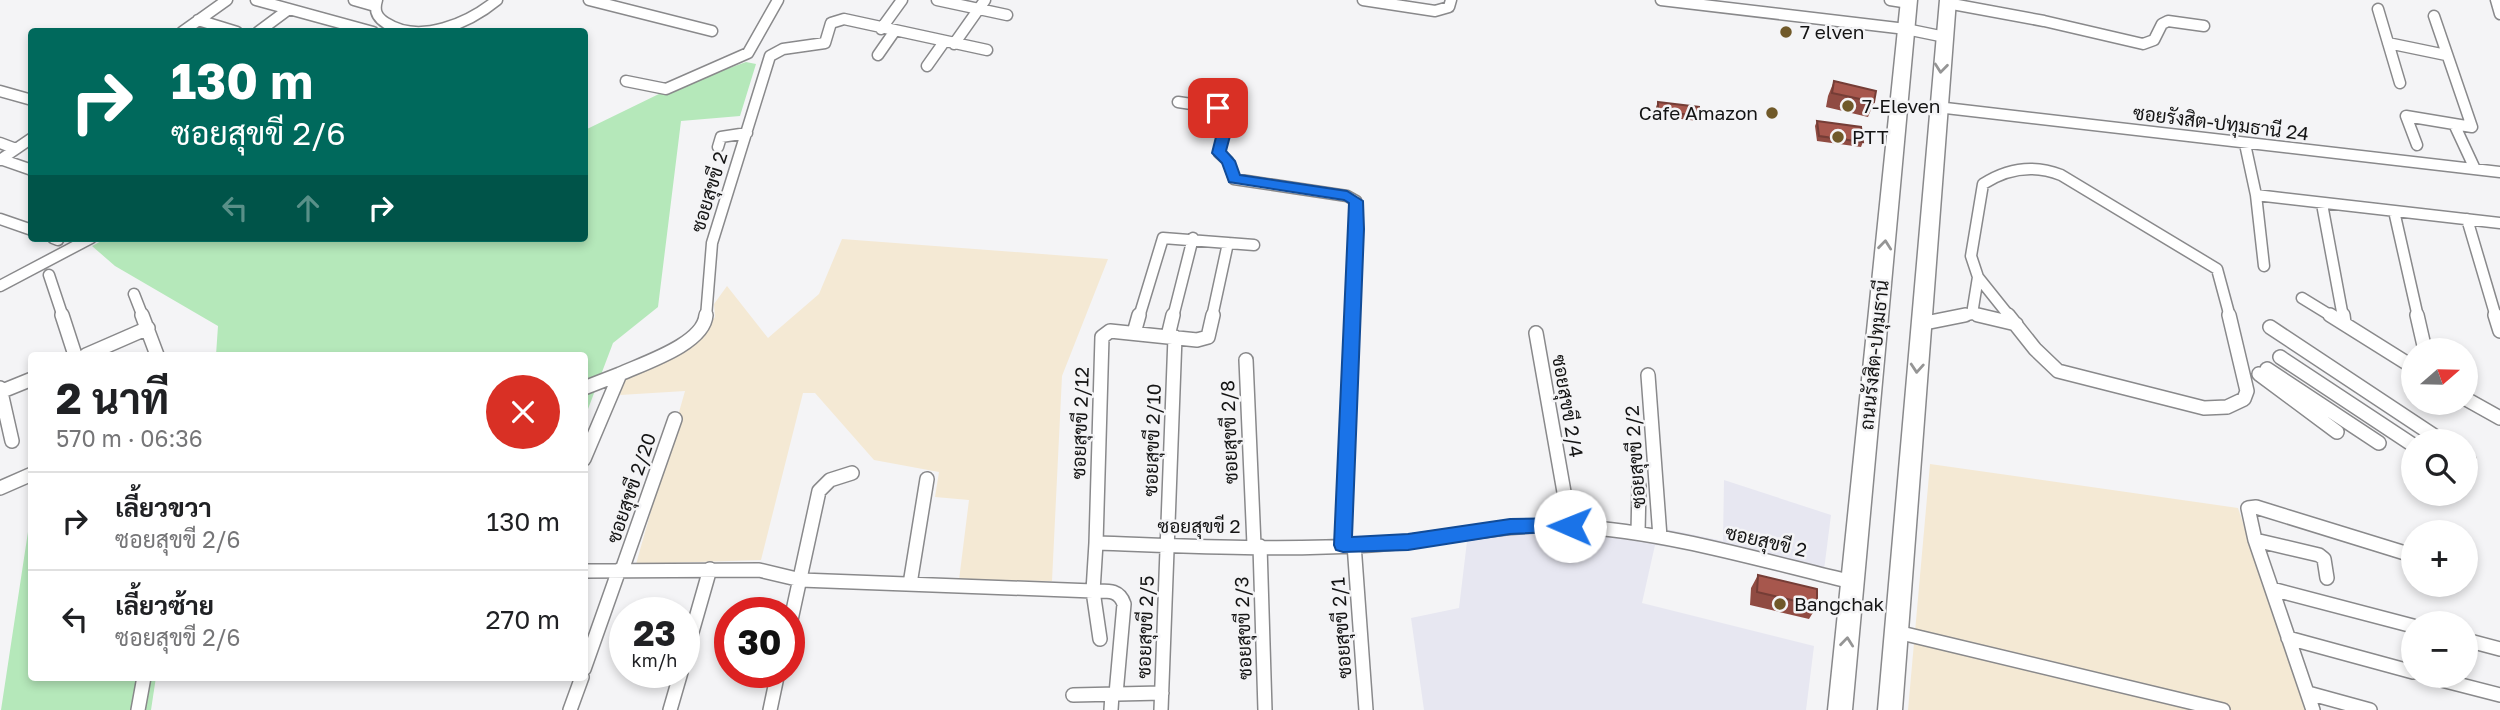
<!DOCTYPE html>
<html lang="th">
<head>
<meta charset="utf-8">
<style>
  body { margin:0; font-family:"Golos Text",Sarabun,sans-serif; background:#f2f2f2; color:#202124; height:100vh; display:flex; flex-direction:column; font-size:26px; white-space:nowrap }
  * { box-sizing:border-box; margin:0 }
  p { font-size:23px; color:#757577 }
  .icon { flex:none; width:38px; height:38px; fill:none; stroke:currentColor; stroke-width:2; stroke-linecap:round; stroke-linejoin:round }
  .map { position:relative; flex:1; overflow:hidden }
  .panel { position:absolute; left:28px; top:352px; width:560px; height:329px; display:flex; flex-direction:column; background:#fff; border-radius:7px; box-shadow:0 4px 10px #0003 }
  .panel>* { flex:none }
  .banner { position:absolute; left:28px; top:28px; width:560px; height:214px; border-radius:7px; box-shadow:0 4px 10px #0003; background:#00695c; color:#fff; overflow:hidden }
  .needle { width:46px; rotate:70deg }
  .buttons { position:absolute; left:2401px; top:338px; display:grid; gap:14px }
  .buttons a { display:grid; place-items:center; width:77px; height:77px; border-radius:50%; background:#fff; box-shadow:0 4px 10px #0003; font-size:35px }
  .speed { position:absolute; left:609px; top:597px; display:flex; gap:14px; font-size:35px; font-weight:700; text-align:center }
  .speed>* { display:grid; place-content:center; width:91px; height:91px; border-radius:50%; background:#fff; box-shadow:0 4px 10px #0003; line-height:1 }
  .speed small { font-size:18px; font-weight:400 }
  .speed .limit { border:10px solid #d22; background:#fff; color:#111 }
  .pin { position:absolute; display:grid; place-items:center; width:60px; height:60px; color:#fff; margin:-30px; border-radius:14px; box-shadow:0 4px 10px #0006 }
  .me { position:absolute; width:77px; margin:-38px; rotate:271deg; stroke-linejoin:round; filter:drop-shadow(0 0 5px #0008) }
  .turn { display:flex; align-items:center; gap:24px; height:147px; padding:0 28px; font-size:32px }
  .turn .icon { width:91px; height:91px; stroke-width:2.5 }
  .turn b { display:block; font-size:49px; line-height:60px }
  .lanes { display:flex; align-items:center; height:66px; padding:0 28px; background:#0003; justify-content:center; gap:35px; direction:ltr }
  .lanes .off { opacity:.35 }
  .round { display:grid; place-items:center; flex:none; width:74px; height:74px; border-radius:37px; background:#f2f2f2 }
  .headline { display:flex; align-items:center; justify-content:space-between; height:119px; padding:0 28px }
  h1 { font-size:42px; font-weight:700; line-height:52px }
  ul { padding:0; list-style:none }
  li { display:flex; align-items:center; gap:21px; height:98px; padding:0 28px; border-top:2px solid #e0e0e0 }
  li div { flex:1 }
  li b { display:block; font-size:26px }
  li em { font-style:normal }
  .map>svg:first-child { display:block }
</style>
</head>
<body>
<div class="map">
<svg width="2500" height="710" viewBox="0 0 2500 710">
  <rect width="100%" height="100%" fill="#f4f4f6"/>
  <path fill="#e7e7f1" d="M1724,480L1831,515L1824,570L1655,545L1642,603L1814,646L1806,710H1424L1411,618L1459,608L1468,533L1524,522L1671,530L1723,541Z"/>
  <path fill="#f4e9d4" d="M842,239L1108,259L1062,376L1052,581L959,580L969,500L935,497L939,472L874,460L815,393H803L761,560L636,564L685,391L620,395L625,377L689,347L715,317L714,304L727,286L768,338L819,294Z
    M1930,464L2238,508L2306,710H1908Z"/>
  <path fill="#b5e8ba" d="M746,62L756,64L740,116L681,121L658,307L613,343L585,417L584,355H216L218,326L115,266L92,246L107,238H584L585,130L663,92Z
    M31,512L32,677H156L151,710H1Z"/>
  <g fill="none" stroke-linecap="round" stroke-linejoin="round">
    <defs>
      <path id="minor-far1" d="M256,0L373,32
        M354,0L375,6
        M377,0C374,10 376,17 386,23C420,45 469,23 497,0
        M589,0L712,31
        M937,0L1007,15
        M1363,0L1435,11L1449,7L1451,0
        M1661,0L1906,29L1945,37
        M1890,0L1909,3
        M2496,0L2500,14
        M1947,3L2044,21L2143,44L2154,40L2162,24L2168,21L2204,26
        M2378,9L2400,83
        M2434,16L2472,127L2454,124
        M198,20L237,32
        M881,29L902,0
        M182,32L227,0
        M258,32L289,9
        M2388,43L2446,55
        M954,44L985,0
        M878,55L894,32
        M927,66L944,42
        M626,81L666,89L748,53L778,0
        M0,91L32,100
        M1178,102L1218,108L1227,121L1219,153L1228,161L1234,179L1347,196L1356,201L1352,317
        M1937,107L2500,172
        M0,143L16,149
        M2245,144L2256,195L2264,266
        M2417,145L2406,116L2454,124L2475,169
        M718,147L721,137L747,133
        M0,159L32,170
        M0,160L32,138
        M2256,195L2500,223
        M2322,204L2343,317
        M2394,211L2418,317
        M0,219L32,230
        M2467,219L2496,317
        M53,238L58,240
        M49,275L63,317
        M1978,277L2010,317
        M1978,277L1971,256L1983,184C2008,168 2033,164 2061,175L2217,269L2230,317
        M0,286L91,238
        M134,294L143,317
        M2302,298L2333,317
        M1972,314L1986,317
        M706,317L712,243L770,56L783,49L825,43L831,23L844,19L987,50
        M1139,317L1163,238L1254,245
        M1173,317L1193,238
        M1212,317L1228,243
        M1956,317L1972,314L1978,277"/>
      <path id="minor" d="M62,315L75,355
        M142,315L157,355
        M1978,315L2016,324
        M2008,315L2035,349L2058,371L2204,408L2227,407L2244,399L2247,391L2229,315
        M2330,315L2413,367
        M2343,315L2344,323
        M2417,315L2425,350
        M2495,315L2500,331
        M1920,324L1965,315
        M2270,327L2442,441
        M1134,333L1139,315
        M1536,333L1570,526
        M1168,336L1173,315
        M86,355L148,328
        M2280,357L2413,445
        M1246,360L1254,545
        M2267,369L2379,443
        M2259,374L2337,432
        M1648,375L1660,537
        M0,388L12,441
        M584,388L620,374
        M0,392L32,379
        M2466,399L2500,418
        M2466,457L2469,460L2466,462
        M584,459L620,374C644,363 704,344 706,315
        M0,488L32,474
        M1638,533L1639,486
        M2255,540L2319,555L2324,559L2327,578
        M1096,543L1102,337L1110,331L1197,340L1208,337L1213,315
        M1354,544L1366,710
        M1343,545L1352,315
        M1260,546L1265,710
        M622,570L675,419
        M584,571L759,570L801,580L1093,591L1096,543C1188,546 1280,551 1371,545C1438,541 1505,522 1572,526C1667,532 1760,560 1852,582
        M910,584L927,479
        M2272,589L2413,626
        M789,629L819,491L830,480L852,473
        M1897,632L2223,710
        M2288,638L2413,672
        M1100,639L1093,591C1107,591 1119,589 1124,604L1116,694
        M2466,640L2500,649
        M684,660L710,569
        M584,669L619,570
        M2426,676L2500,695
        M2308,693L2370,710
        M1073,695L1162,693
        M138,710L144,677
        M570,710L582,677
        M670,710L681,672
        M770,710L778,672
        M1111,710L1112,694
        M1161,710L1175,337
        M2313,710L2255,540L2248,508L2256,507L2405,553"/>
      <path id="primary" d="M1901,0H1917L1852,710H1828Z
        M1940,0H1956L1902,710H1878Z"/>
    </defs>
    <use href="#minor-far1" stroke="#89898b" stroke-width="13"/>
    <use href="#minor" stroke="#89898b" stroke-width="16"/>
    <use href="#primary" stroke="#89898b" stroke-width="3"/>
    <use href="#minor-far1" stroke="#fff" stroke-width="10"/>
    <use href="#minor" stroke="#fff" stroke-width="13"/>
    <use href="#primary" fill="#fff" fill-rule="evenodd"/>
  </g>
  <path fill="#904b42" d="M1834,81L1874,102L1868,117L1826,107L1828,96Z
    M1658,102L1699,116L1698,121L1656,116V107Z
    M1817,121L1863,142L1861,147L1817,141L1815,126Z
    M1758,575L1817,606L1809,619L1750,605L1751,588Z"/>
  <path fill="#a7574d" stroke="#753d36" stroke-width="2" d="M1834,81L1876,91L1874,102L1832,93Z
    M1658,102L1699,107V116L1658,111Z
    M1817,121L1861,127L1863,142L1819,136Z
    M1758,575L1817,589V606L1757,592Z"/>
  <defs><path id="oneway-chevron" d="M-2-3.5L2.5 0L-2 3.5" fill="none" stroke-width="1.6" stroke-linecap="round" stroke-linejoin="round" transform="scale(1.75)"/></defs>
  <g stroke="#959595">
    <use href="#oneway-chevron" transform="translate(1941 68) rotate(96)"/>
    <use href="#oneway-chevron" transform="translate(1885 245) rotate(-84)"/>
    <use href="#oneway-chevron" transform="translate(1917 368) rotate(94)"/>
    <use href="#oneway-chevron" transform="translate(1847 642) rotate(-84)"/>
  </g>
  <path fill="#1a73e8" stroke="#114b97" stroke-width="2" d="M1218,104L1223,105L1234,121L1226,151L1235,161L1240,175L1347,191L1363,201L1364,229L1352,537L1408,534L1510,519L1570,518L1577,521L1579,526L1577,531L1510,534L1408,550L1343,552L1336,550L1334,545L1349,203L1344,200L1229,182L1222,163L1212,153L1220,121L1212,108Z"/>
  <g fill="#705929" stroke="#f4f4f6" stroke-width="2.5">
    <circle cx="1786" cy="32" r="7"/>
    <circle cx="1848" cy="106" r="7"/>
    <circle cx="1772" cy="113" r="7"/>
    <circle cx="1838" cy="137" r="7"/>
    <circle cx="1780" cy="604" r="7"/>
  </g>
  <g text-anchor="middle" stroke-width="5" stroke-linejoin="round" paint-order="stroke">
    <g font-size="19" fill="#141414" stroke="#f4f4f6" text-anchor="start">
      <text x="1800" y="39">7 elven</text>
      <text x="1862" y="113">7-Eleven</text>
      <text x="1758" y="120" text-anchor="end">Cafe Amazon</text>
      <text x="1852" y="144">PTT</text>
      <text x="1794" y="611">Bangchak</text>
    </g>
    <g font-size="19" fill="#141414" stroke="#f4f4f6">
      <text transform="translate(2221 123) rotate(7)" y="7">ซอยรังสิต-ปทุมธานี 24</text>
      <text transform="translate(709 192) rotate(-73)" y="7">ซอยสุขขี 2</text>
      <text transform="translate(1874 355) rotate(-84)" y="7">ถนนรังสิต-ปทุมธานี</text>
      <text transform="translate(1568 406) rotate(80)" y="7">ซอยสุขขี 2/4</text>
      <text transform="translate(1080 423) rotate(-88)" y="7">ซอยสุขขี 2/12</text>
      <text transform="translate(1229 432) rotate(-92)" y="7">ซอยสุขขี 2/8</text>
      <text transform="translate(1152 440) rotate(-88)" y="7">ซอยสุขขี 2/10</text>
      <text transform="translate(1635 457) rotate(-94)" y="7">ซอยสุขขี 2/2</text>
      <text transform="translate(631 488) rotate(-71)" y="7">ซอยสุขขี 2/20</text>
      <text x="1199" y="533">ซอยสุขขี 2</text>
      <text transform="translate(1766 541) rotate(13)" y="7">ซอยสุขขี 2</text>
      <text transform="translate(1145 627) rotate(-88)" y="7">ซอยสุขขี 2/5</text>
      <text transform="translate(1243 628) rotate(-92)" y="7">ซอยสุขขี 2/3</text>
      <text transform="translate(1341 628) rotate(-94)" y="7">ซอยสุขขี 2/1</text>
    </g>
  </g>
</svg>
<div class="buttons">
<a><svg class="needle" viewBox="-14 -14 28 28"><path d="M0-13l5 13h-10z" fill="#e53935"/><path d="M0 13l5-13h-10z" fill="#757577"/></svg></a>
<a><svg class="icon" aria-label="search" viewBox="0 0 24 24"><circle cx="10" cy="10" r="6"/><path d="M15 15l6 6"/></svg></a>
<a>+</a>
<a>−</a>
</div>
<div class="speed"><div>23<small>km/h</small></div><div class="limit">30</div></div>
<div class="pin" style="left:1218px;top:108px;background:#d93025"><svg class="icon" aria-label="arrive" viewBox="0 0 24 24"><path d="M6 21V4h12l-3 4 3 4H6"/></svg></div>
<svg class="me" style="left:1570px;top:526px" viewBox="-20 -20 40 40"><circle r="19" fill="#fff"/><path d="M0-13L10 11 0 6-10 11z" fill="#1a73e8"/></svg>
<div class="banner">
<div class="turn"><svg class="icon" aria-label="right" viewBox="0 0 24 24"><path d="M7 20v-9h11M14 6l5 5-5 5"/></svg><div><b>130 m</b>ซอยสุขขี 2/6</div></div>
<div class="lanes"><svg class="icon off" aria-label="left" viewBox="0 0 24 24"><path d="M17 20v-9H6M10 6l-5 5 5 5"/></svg><svg class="icon off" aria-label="ahead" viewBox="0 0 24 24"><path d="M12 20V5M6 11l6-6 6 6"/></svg><svg class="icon" aria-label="right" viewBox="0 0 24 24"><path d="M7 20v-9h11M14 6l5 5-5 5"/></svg></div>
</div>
<section class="panel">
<div class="headline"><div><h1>2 นาที</h1><p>570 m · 06:36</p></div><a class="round" style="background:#d93025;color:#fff"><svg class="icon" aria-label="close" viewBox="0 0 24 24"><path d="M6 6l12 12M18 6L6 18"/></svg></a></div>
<ul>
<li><svg class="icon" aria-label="right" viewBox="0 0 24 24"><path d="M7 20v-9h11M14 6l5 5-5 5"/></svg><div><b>เลี้ยวขวา</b><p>ซอยสุขขี 2/6</p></div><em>130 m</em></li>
<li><svg class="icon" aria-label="left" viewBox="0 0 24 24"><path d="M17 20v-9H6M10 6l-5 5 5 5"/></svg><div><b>เลี้ยวซ้าย</b><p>ซอยสุขขี 2/6</p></div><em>270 m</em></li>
</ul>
</section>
</div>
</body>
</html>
